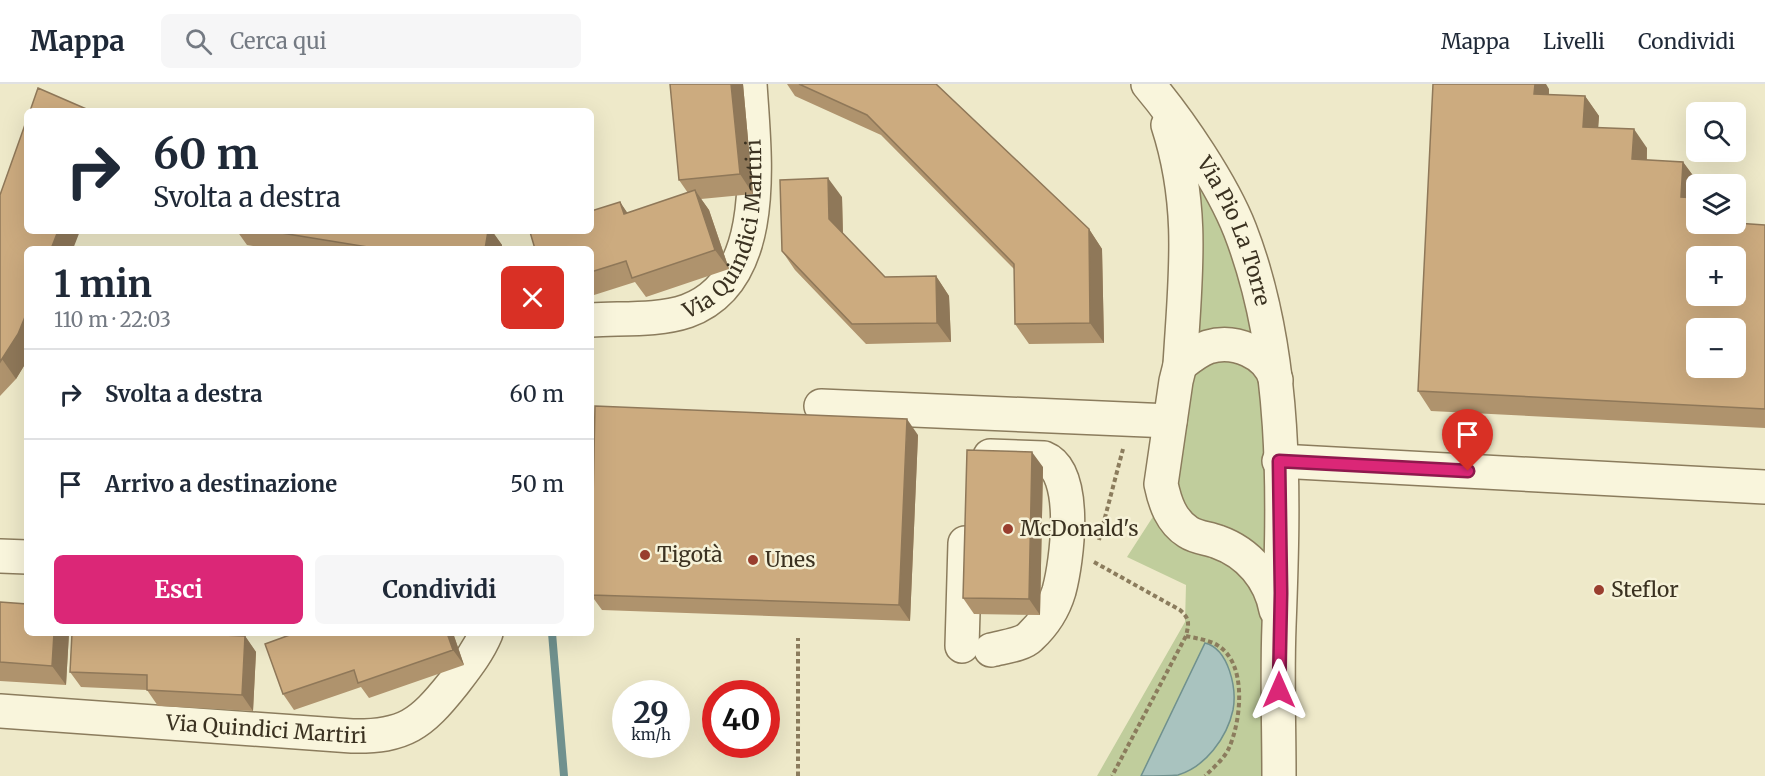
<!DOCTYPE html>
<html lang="it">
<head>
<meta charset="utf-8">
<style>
  body { margin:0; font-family:Merriweather,serif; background:#f6f6f7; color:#1f2937; height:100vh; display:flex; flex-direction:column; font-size:22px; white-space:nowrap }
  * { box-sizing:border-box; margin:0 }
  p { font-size:20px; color:#747a83 }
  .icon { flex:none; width:33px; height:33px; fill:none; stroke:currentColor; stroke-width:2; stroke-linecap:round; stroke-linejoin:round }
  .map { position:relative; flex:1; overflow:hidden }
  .sheet { position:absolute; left:24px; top:162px; width:570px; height:390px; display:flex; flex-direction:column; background:#fff; border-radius:9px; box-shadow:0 6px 24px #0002 }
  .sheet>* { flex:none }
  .top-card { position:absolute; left:24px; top:24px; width:570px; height:126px; border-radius:9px; box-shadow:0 6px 24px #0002; background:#fff; color:#1f2937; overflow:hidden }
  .fabs { position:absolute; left:1686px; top:18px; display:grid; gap:12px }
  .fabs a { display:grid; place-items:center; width:60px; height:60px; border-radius:9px; background:#fff; box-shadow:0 6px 24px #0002; font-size:30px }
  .speed { position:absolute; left:612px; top:596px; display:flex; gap:12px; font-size:30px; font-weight:700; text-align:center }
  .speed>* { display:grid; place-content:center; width:78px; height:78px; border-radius:50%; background:#fff; box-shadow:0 6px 24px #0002; line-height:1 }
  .speed small { font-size:15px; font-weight:400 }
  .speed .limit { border:9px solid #d22; background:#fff; color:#111 }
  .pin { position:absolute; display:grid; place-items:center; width:51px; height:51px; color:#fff; margin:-62px -26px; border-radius:50% 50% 50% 0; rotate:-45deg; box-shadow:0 0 6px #0007 }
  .pin .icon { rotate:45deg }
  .me { position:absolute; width:66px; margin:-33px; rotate:0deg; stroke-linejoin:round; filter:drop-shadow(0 0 4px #0008) }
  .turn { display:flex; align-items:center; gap:21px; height:126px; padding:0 30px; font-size:27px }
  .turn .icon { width:78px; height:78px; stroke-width:2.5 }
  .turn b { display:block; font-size:42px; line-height:51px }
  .round { display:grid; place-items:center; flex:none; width:63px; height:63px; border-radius:9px; background:#f6f6f7 }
  .headline { display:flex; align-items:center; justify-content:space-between; height:102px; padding:0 30px }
  h1 { font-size:36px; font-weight:700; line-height:45px }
  .primary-button { display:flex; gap:12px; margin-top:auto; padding:12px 30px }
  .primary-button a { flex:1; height:69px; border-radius:9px; background:#db2777; color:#fff; font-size:24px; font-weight:700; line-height:69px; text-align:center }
  .primary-button a+a { background:#f6f6f7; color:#1f2937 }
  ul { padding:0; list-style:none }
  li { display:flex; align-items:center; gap:18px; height:90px; padding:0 30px; border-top:2px solid #e0e1e3 }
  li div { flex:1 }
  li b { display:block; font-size:22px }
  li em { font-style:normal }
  header { display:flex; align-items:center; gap:36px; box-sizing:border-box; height:84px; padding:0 30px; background:#fff; border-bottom:2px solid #e0e1e3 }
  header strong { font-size:28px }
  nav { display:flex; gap:33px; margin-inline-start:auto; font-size:21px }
  .search { width:420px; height:54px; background:#f6f6f7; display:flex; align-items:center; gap:15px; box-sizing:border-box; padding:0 21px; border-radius:9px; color:#747a83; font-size:22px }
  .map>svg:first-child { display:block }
</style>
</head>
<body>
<header>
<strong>Mappa</strong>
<div class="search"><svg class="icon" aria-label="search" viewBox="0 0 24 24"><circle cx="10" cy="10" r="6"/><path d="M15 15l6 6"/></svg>Cerca qui</div>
<nav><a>Mappa</a><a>Livelli</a><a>Condividi</a></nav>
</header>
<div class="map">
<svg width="1765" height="692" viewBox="0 0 1765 692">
  <rect width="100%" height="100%" fill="#eee9c9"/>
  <path fill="#c0cd9c" d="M1200,102L1225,140L1253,256L1198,258Z
    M1218,274C1242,277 1251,285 1263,305L1271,478L1194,441L1172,396L1191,289Z
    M1156,428L1242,486L1266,518L1267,692H1097L1185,538L1186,501L1127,473Z"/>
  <path fill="#a9c3bf" stroke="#70918e" stroke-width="1.5" d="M1205,559C1229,565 1237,605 1233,626C1227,654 1205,683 1178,691C1167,692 1152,692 1141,692Z"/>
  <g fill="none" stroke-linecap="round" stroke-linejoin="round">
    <path stroke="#70918e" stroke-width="8" d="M552,549L564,692"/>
    <defs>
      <g id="minor">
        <path id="s1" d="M1148,0C1180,38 1222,100 1240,146C1288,270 1284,411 1279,542C1277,592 1279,642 1279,692"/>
        <path d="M1168,41C1195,124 1185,196 1180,281L1176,297L1161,400C1165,419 1171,437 1188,448C1197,454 1208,454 1218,458C1249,469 1270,495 1276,526"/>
        <path id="s2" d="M591,236C621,234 658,237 687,227C772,196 754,69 750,0"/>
        <path d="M1180,281C1189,274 1197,267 1208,263C1234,255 1268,268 1276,296"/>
        <path d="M821,322L1170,337"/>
        <path d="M990,372L1044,374C1079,388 1067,477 1059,507C1054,524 1043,541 1030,553C1022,561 1002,563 991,566"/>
        <path d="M1279,377L1765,403"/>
        <path d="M0,472L27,473"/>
        <path d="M962,562L965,459"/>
        <path id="s3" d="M0,627L352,652C405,653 421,640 453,600C466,583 478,568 486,549"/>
      </g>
    </defs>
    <use href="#minor" stroke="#8b7c5d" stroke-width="36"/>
    <path stroke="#8b7c5d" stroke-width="4" stroke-dasharray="4.5 3" stroke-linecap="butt" d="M1099,456L1123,365
      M1094,478L1180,526C1190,535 1189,539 1186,552L1112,692
      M1186,552C1195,554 1209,556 1217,561C1248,579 1241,637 1229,664C1224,675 1213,684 1205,692
      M798,692V554"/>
    <use href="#minor" stroke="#f9f5dc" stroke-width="33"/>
  </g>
  <path fill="#af936d" d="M743,0L753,110L701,115L709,126L729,185L646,213L635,198L591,212V165L620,118L627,129L688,109L679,96Z
    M787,0H936L1089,145L1102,165L1104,259L1029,260L1015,240V186L881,51L795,12Z
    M1549,5V11L1585,12L1599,32L1598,43L1647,64V76L1683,78L1697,97L1696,114L1736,140V121L1745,135V140L1765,141V344L1431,327L1418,307Z
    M0,111L27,165V277L16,295L0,312Z
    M842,113L843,150L885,193L936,192L949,212L951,258L866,260L795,186L782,167Z
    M237,147H492L502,161V165H273L247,161Z
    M918,351L910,537L602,526L591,511Z
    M1043,383L1040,531L974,530L963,514Z
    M0,518L27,549H69L66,601L0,597Z
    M295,549H453L464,581L369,614L361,603L294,626L283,610Z
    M245,552L256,568L253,627L158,622L147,606L81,603L70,588Z"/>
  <path fill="#8f7859" d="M731,0H743L753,110L740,90Z
    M1535,0H1546L1549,5L1548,29L1534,10Z
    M1585,12L1599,32L1597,62L1583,43Z
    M1634,45L1647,64L1646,95L1632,75Z
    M1683,78L1697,97L1695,132L1681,113Z
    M828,94L842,113L843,155L829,135Z
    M695,106L709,126L729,185L715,166Z
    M620,118L633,137L624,130Z
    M1736,121L1745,135L1744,158L1736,140Z
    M1089,145L1102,165L1104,259L1090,239Z
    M58,147H80L73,165H51Z
    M488,147H492L502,161V165H485Z
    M936,192L949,212L951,258L937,239Z
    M27,228V277L16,295L2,275Z
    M907,335L918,351L910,537L899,521Z
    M1032,368L1043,383L1040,531L1029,515Z
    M54,549H69L66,601L52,582Z
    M447,549H453L464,581L453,566Z
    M245,552L256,568L253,627L242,611Z"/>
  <path fill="#ccab7f" stroke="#8f7859" stroke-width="1.5" fill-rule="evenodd" d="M670,0H731L740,90L679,96Z
    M799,0H936L1089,145L1090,239L1015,240L1014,180L867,31Z
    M1433,0H1535L1534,10L1585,12L1583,43L1634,45L1632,75L1683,78L1681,113L1696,114V140L1736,139L1765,141V325L1418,307ZM1696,172H1736V212H1696ZM1696,244H1736V284H1696Z
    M38,4L91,27H30Z
    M27,35V147H58L51,165H27V228L18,250L0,278V111Z
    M828,94L829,135L885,193L936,192L937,239L852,240L782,167L780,96Z
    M695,106L715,166L632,194L626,177L591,188V165H535L530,148L591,147V127L620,118L624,130Z
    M269,147H488L485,165H380Z
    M595,322L907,335L899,521L591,511Z
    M967,366L1032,368L1029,515L963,514Z
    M0,518L27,520V549H54L52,582L0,578Z
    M72,549H178L245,552L242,611L147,606V591L70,588Z
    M295,549H447L453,566L358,599L354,586L283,610L265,560Z"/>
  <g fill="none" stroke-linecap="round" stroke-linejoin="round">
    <defs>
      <path id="route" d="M1279,606L1281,509L1279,377L1468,387"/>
    </defs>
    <use href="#route" stroke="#8e194d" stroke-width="15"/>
    <use href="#route" stroke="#db2777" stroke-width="10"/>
  </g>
  <g fill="#993e2e" stroke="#f6f2d8" stroke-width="2">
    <circle cx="1008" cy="445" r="6"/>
    <circle cx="645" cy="471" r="6"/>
    <circle cx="753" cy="476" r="6"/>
    <circle cx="1599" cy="506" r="6"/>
  </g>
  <g text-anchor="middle" stroke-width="5" stroke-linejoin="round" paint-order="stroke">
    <g font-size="21" fill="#3b3221" stroke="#f6f2d8">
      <text dy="7" stroke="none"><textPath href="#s2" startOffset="194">Via Quindici Martiri</textPath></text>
      <text dy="7" stroke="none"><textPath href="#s1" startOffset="172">Via Pio La Torre</textPath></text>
      <text dy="7" stroke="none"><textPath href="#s3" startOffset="267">Via Quindici Martiri</textPath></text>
    </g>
    <g font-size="21" fill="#3b3221" stroke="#f6f2d8" text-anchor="start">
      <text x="1020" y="452">McDonald's</text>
      <text x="657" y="478">Tigotà</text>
      <text x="765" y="483">Unes</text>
      <text x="1611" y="513">Steflor</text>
    </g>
  </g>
</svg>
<div class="fabs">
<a><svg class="icon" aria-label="search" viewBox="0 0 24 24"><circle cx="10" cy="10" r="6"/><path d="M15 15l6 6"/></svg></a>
<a><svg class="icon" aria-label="layers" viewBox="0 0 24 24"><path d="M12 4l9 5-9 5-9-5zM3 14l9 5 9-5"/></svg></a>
<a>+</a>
<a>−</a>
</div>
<div class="speed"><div>29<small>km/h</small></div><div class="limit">40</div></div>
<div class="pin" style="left:1468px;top:387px;background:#d93025"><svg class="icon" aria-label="arrive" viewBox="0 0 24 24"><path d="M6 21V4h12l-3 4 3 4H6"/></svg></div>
<svg class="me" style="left:1279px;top:606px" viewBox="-20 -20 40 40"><path d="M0-17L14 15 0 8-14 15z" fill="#db2777" stroke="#fff" stroke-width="4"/></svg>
<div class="top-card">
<div class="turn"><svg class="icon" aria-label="right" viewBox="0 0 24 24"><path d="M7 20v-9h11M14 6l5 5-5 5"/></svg><div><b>60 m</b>Svolta a destra</div></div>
</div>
<section class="sheet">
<div class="headline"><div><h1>1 min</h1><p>110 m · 22:03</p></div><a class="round" style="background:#d93025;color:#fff"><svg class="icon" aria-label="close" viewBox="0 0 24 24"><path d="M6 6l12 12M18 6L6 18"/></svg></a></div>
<ul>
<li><svg class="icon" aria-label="right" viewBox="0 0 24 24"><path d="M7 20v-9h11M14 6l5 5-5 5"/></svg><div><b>Svolta a destra</b></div><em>60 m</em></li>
<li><svg class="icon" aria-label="arrive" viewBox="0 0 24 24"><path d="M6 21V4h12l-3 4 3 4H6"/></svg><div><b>Arrivo a destinazione</b></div><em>50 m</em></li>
</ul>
<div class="primary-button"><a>Esci</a><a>Condividi</a></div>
</section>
</div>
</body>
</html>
